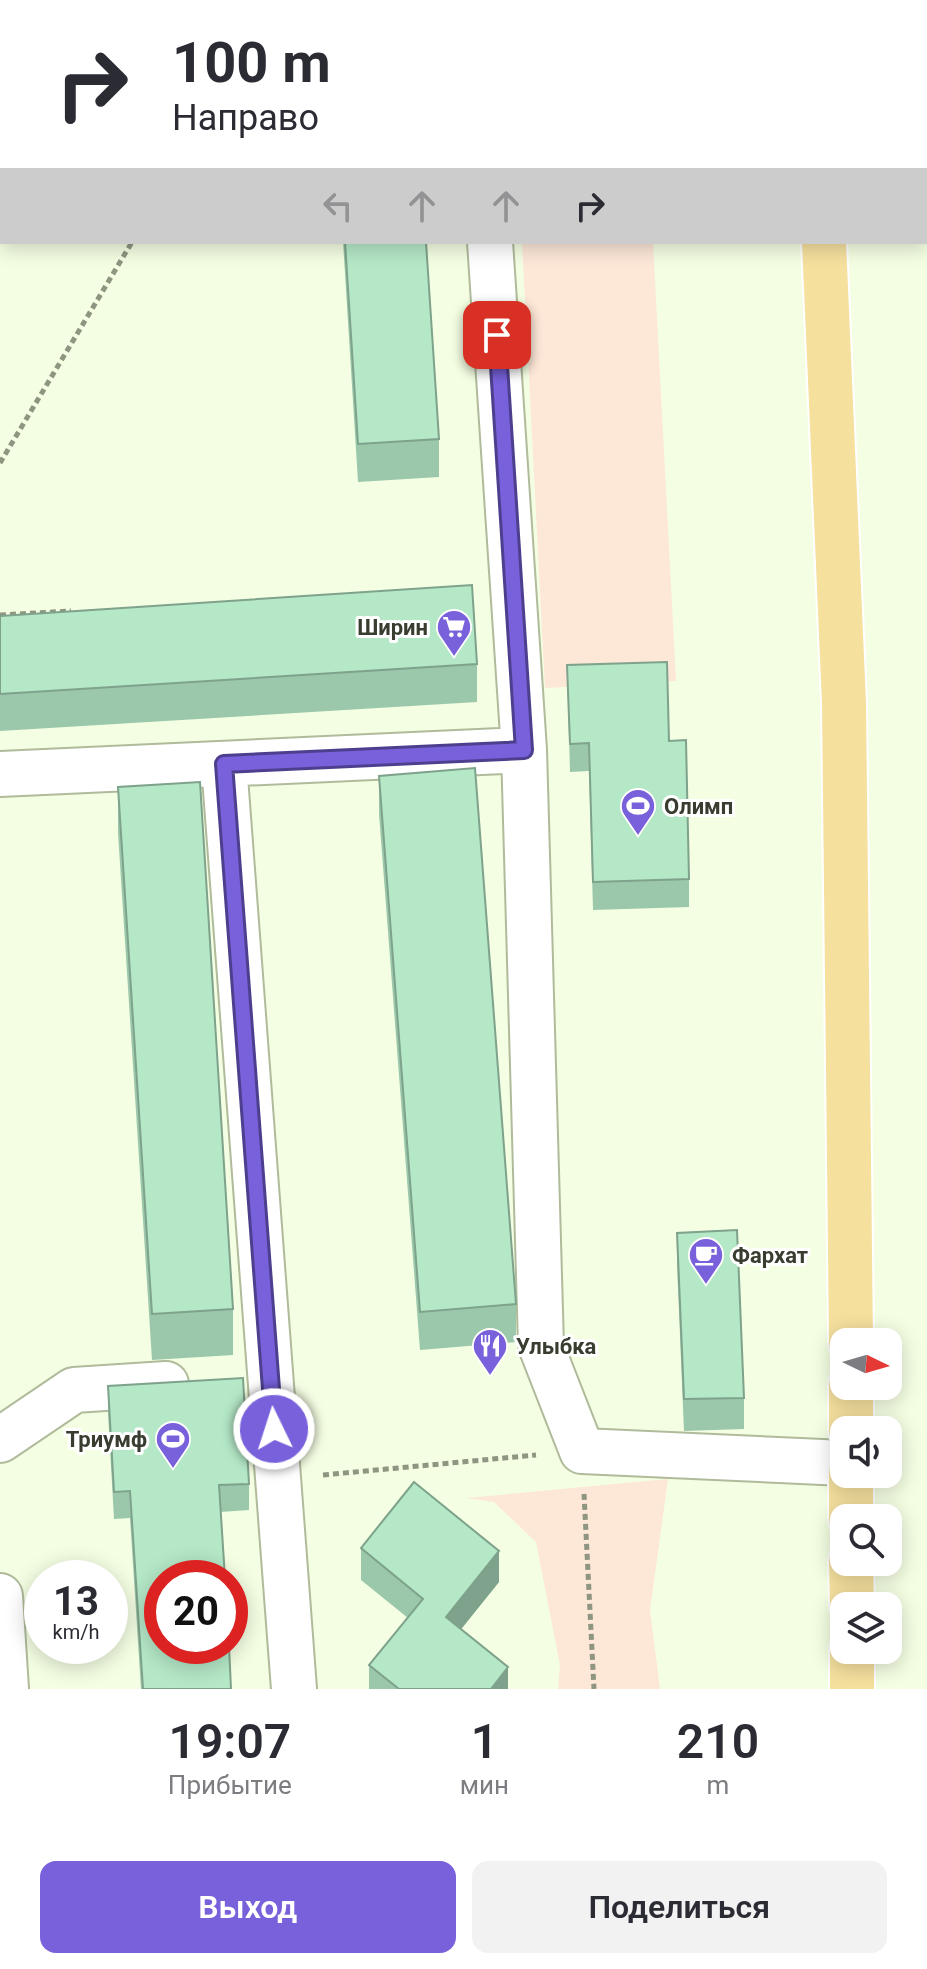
<!DOCTYPE html>
<html lang="ru">
<head>
<meta charset="utf-8">
<style>
  body { margin:0; font-family:Roboto,sans-serif; background:#f2f2f3; color:#2b2b33; height:100vh; display:flex; flex-direction:column; font-size:30px; white-space:nowrap }
  * { box-sizing:border-box; margin:0 }
  p { font-size:26px; color:#7c7c81 }
  .icon { flex:none; width:44px; height:44px; fill:none; stroke:currentColor; stroke-width:2; stroke-linecap:round; stroke-linejoin:round }
  .map { position:relative; height:1689px; overflow:hidden }
  .drawer { display:flex; flex-direction:column; background:#fff; flex:1 }
  .drawer>* { flex:none }
  .guide { position:absolute; left:0px; top:0px; width:928px; height:244px; box-shadow:0 4px 20px #0003; background:#fff; color:#2b2b33; overflow:hidden }
  .needle { width:52px; rotate:95deg }
  .buttons { position:absolute; left:830px; top:1328px; display:grid; gap:16px }
  .buttons a { display:grid; place-items:center; width:72px; height:72px; border-radius:16px; background:#fff; box-shadow:0 4px 20px #0003; font-size:40px }
  .speed { position:absolute; left:24px; top:1560px; display:flex; gap:16px; font-size:40px; font-weight:700; text-align:center }
  .speed>* { display:grid; place-content:center; width:104px; height:104px; border-radius:50%; background:#fff; box-shadow:0 4px 20px #0003; line-height:1 }
  .speed small { font-size:20px; font-weight:400 }
  .speed .limit { border:12px solid #d22; background:#fff; color:#111 }
  .pin { position:absolute; display:grid; place-items:center; width:68px; height:68px; color:#fff; margin:-34px; border-radius:16px; box-shadow:0 4px 12px #0006 }
  .me { position:absolute; width:88px; margin:-44px; rotate:356deg; stroke-linejoin:round; filter:drop-shadow(0 0 6px #0008) }
  .turn { display:flex; align-items:center; gap:28px; height:168px; padding:0 40px; font-size:36px }
  .turn .icon { width:104px; height:104px; stroke-width:2.5 }
  .turn b { display:block; font-size:56px; line-height:68px }
  .lanes { display:flex; align-items:center; height:76px; padding:0 40px; background:#0003; justify-content:center; gap:40px; direction:ltr }
  .lanes .off { opacity:.35 }
  .eta { display:flex; justify-content:space-evenly; align-items:center; height:136px; text-align:center }
  .eta b { font-size:48px; font-weight:600; line-height:56px }
  .primary-button { display:flex; gap:16px; margin-top:auto; padding:16px 40px }
  .primary-button a { flex:1; height:92px; border-radius:16px; background:#7861db; color:#fff; font-size:32px; font-weight:600; line-height:92px; text-align:center }
  .primary-button a+a { background:#f2f2f3; color:#2b2b33 }
  .map>svg:first-child { display:block }
</style>
</head>
<body>
<div class="map">
<svg width="927" height="1689" viewBox="0 0 927 1689">
  <rect width="100%" height="100%" fill="#f4fee2"/>
  <path fill="#fde7d7" d="M522,242H653L676,681L545,688Z
    M668,1479L650,1610L660,1689H558L560,1665L536,1542L494,1502L467,1498Z"/>
  <g fill="none" stroke-linecap="round" stroke-linejoin="round">
    <defs>
      <path id="minor" d="M474,0V2
        M490,242L524,750
        M224,764L294,1689
        M0,774L524,750L541,1346L582,1451L844,1463
        M0,1440L74,1390L166,1384
        M0,1596L6,1689"/>
      <path id="major" d="M808,0V2
        M824,242L844,703L851,1342
        M851,1430V1386
        M851,1474V1518
        M851,1562L852,1606
        M852,1650V1689"/>
    </defs>
    <use href="#minor" stroke="#afbb9a" stroke-width="48"/>
    <use href="#major" stroke="#fff" stroke-width="48"/>
    <path stroke="#8e9581" stroke-width="5" stroke-dasharray="6 4" stroke-linecap="butt" d="M276,2L277,0
      M0,463L132,242
      M0,615L71,611
      M323,1475L536,1455
      M584,1494L594,1689"/>
    <use href="#minor" stroke="#fff" stroke-width="44"/>
    <use href="#major" stroke="#f5e09e" stroke-width="44"/>
  </g>
  <path fill="#9bc8ab" d="M52,0H224V2H52Z
    M343,242H426L439,439V477L358,482Z
    M0,616L477,664V702L0,731Z
    M567,665L669,741L689,879V907L593,910L589,771L570,772Z
    M379,776L516,1304V1342L420,1350L379,814Z
    M118,787L233,1309V1355L152,1360L118,833Z
    M677,1233L744,1398V1429L684,1431L677,1264Z
    M108,1386L249,1484V1510L220,1512L231,1689H141L130,1518L114,1519L108,1413Z
    M361,1548L499,1582L461,1629L508,1689H369V1665L408,1618L361,1580Z"/>
  <path fill="#7ea28b" d="M499,1551V1582L446,1648V1617Z
    M508,1667V1689H491Z"/>
  <path fill="#b4e8c7" stroke="#7ea28b" stroke-width="2" d="M53,0H166V2H53Z
    M330,0H411V2H330Z
    M345,242H426L439,439L358,444Z
    M472,585L477,664L0,694V616Z
    M667,662L669,741L686,740L689,879L593,882L589,743L570,744L567,665Z
    M475,768L516,1304L420,1312L379,776Z
    M200,782L233,1309L152,1314L118,787Z
    M737,1230L744,1398L684,1399L677,1233Z
    M243,1378L249,1484L219,1485L225,1578H162V1646H229L231,1689H143L130,1491L114,1492L108,1386Z
    M414,1482L499,1551L446,1617L508,1667L491,1689H399L369,1665L423,1599L361,1548Z"/>
  <g fill="none" stroke-linecap="round" stroke-linejoin="round">
    <defs>
      <path id="route" d="M274,1429L224,764L524,750L497,335"/>
    </defs>
    <use href="#route" stroke="#4e3f8e" stroke-width="20"/>
    <use href="#route" stroke="#7861db" stroke-width="14"/>
  </g>
  <defs>
    <symbol id="supermarket-pin" viewBox="-11 -11 22 30"><path d="M0 17L-7.5 6A9.5 9.5 0 1 1 7.5 6Z" fill="#7861db" stroke="#fff"/><path d="M-6-5.5h2.5l.6 2H6L4.5 2H-2.5L-4.4-4H-6ZM-1.5 3.2a1.3 1.3 0 1 0 .1 0ZM3 3.2a1.3 1.3 0 1 0 .1 0Z" fill="#fff"/></symbol>
    <symbol id="stadium-pin" viewBox="-11 -11 22 30"><path d="M0 17L-7.5 6A9.5 9.5 0 1 1 7.5 6Z" fill="#7861db" stroke="#fff"/><path d="M0-5a6.5 5 0 1 0 0 10a6.5 5 0 1 0 0-10ZM-3.5-1.8h7v3.6h-7Z" fill="#fff"/></symbol>
    <symbol id="cafe-pin" viewBox="-11 -11 22 30"><path d="M0 17L-7.5 6A9.5 9.5 0 1 1 7.5 6Z" fill="#7861db" stroke="#fff"/><path d="M-5.5-4.5H6V0H3Q3 3.5 0 3.5H-2.5Q-5.5 3.5-5.5 0ZM3-3.2v2h1.7v-2ZM-6 4.5H4V6H-6Z" fill="#fff"/></symbol>
    <symbol id="restaurant-pin" viewBox="-11 -11 22 30"><path d="M0 17L-7.5 6A9.5 9.5 0 1 1 7.5 6Z" fill="#7861db" stroke="#fff"/><path d="M-5-6h1v4h1v-4h1v4h1v-4h1v5L-1.5 .5V6h-2V.5L-5-1ZM5-6V6H3V1.5H1.5Q1.5-4 5-6Z" fill="#fff"/></symbol>
  </defs>
  <g fill-rule="evenodd">
    <use href="#supermarket-pin" x="434" y="607" width="40" height="54"/>
    <use href="#stadium-pin" x="618" y="786" width="40" height="54"/>
    <use href="#cafe-pin" x="686" y="1235" width="40" height="54"/>
    <use href="#restaurant-pin" x="470" y="1326" width="40" height="54"/>
    <use href="#stadium-pin" x="153" y="1419" width="40" height="54"/>
  </g>
  <g text-anchor="middle" stroke-width="6" stroke-linejoin="round" paint-order="stroke">
    <g font-size="22" font-weight="bold" fill="#383d2f" stroke="#fff" text-anchor="start">
      <text x="428" y="635" text-anchor="end">Ширин</text>
      <text x="664" y="814">Олимп</text>
      <text x="732" y="1263">Фархат</text>
      <text x="516" y="1354">Улыбка</text>
      <text x="147" y="1447" text-anchor="end">Триумф</text>
    </g>
  </g>
</svg>
<div class="buttons">
<a><svg class="needle" viewBox="-14 -14 28 28"><path d="M0-13l5 13h-10z" fill="#e53935"/><path d="M0 13l5-13h-10z" fill="#7c7c81"/></svg></a>
<a><svg class="icon" aria-label="sound" viewBox="0 0 24 24"><path d="M4 9h4l5-4v14l-5-4H4zM17 9q2 3 0 6"/></svg></a>
<a><svg class="icon" aria-label="search" viewBox="0 0 24 24"><circle cx="10" cy="10" r="6"/><path d="M15 15l6 6"/></svg></a>
<a><svg class="icon" aria-label="layers" viewBox="0 0 24 24"><path d="M12 4l9 5-9 5-9-5zM3 14l9 5 9-5"/></svg></a>
</div>
<div class="speed"><div>13<small>km/h</small></div><div class="limit">20</div></div>
<div class="pin" style="left:497px;top:335px;background:#d93025"><svg class="icon" aria-label="arrive" viewBox="0 0 24 24"><path d="M6 21V4h12l-3 4 3 4H6"/></svg></div>
<svg class="me" style="left:274px;top:1429px" viewBox="-20 -20 40 40"><circle r="17" fill="#7861db" stroke="#fff" stroke-width="3"/><path d="M0-11L8 9 0 5-8 9z" fill="#fff"/></svg>
<div class="guide">
<div class="turn"><svg class="icon" aria-label="right" viewBox="0 0 24 24"><path d="M7 20v-9h11M14 6l5 5-5 5"/></svg><div><b>100 m</b>Направо</div></div>
<div class="lanes"><svg class="icon off" aria-label="left" viewBox="0 0 24 24"><path d="M17 20v-9H6M10 6l-5 5 5 5"/></svg><svg class="icon off" aria-label="ahead" viewBox="0 0 24 24"><path d="M12 20V5M6 11l6-6 6 6"/></svg><svg class="icon off" aria-label="ahead" viewBox="0 0 24 24"><path d="M12 20V5M6 11l6-6 6 6"/></svg><svg class="icon" aria-label="right" viewBox="0 0 24 24"><path d="M7 20v-9h11M14 6l5 5-5 5"/></svg></div>
</div>
</div>
<section class="drawer">
<div class="eta">
<div><b>19:07</b><p>Прибытие</p></div>
<div><b>1</b><p>мин</p></div>
<div><b>210</b><p>m</p></div>
</div>
<div class="primary-button"><a>Выход</a><a>Поделиться</a></div>
</section>
</body>
</html>
